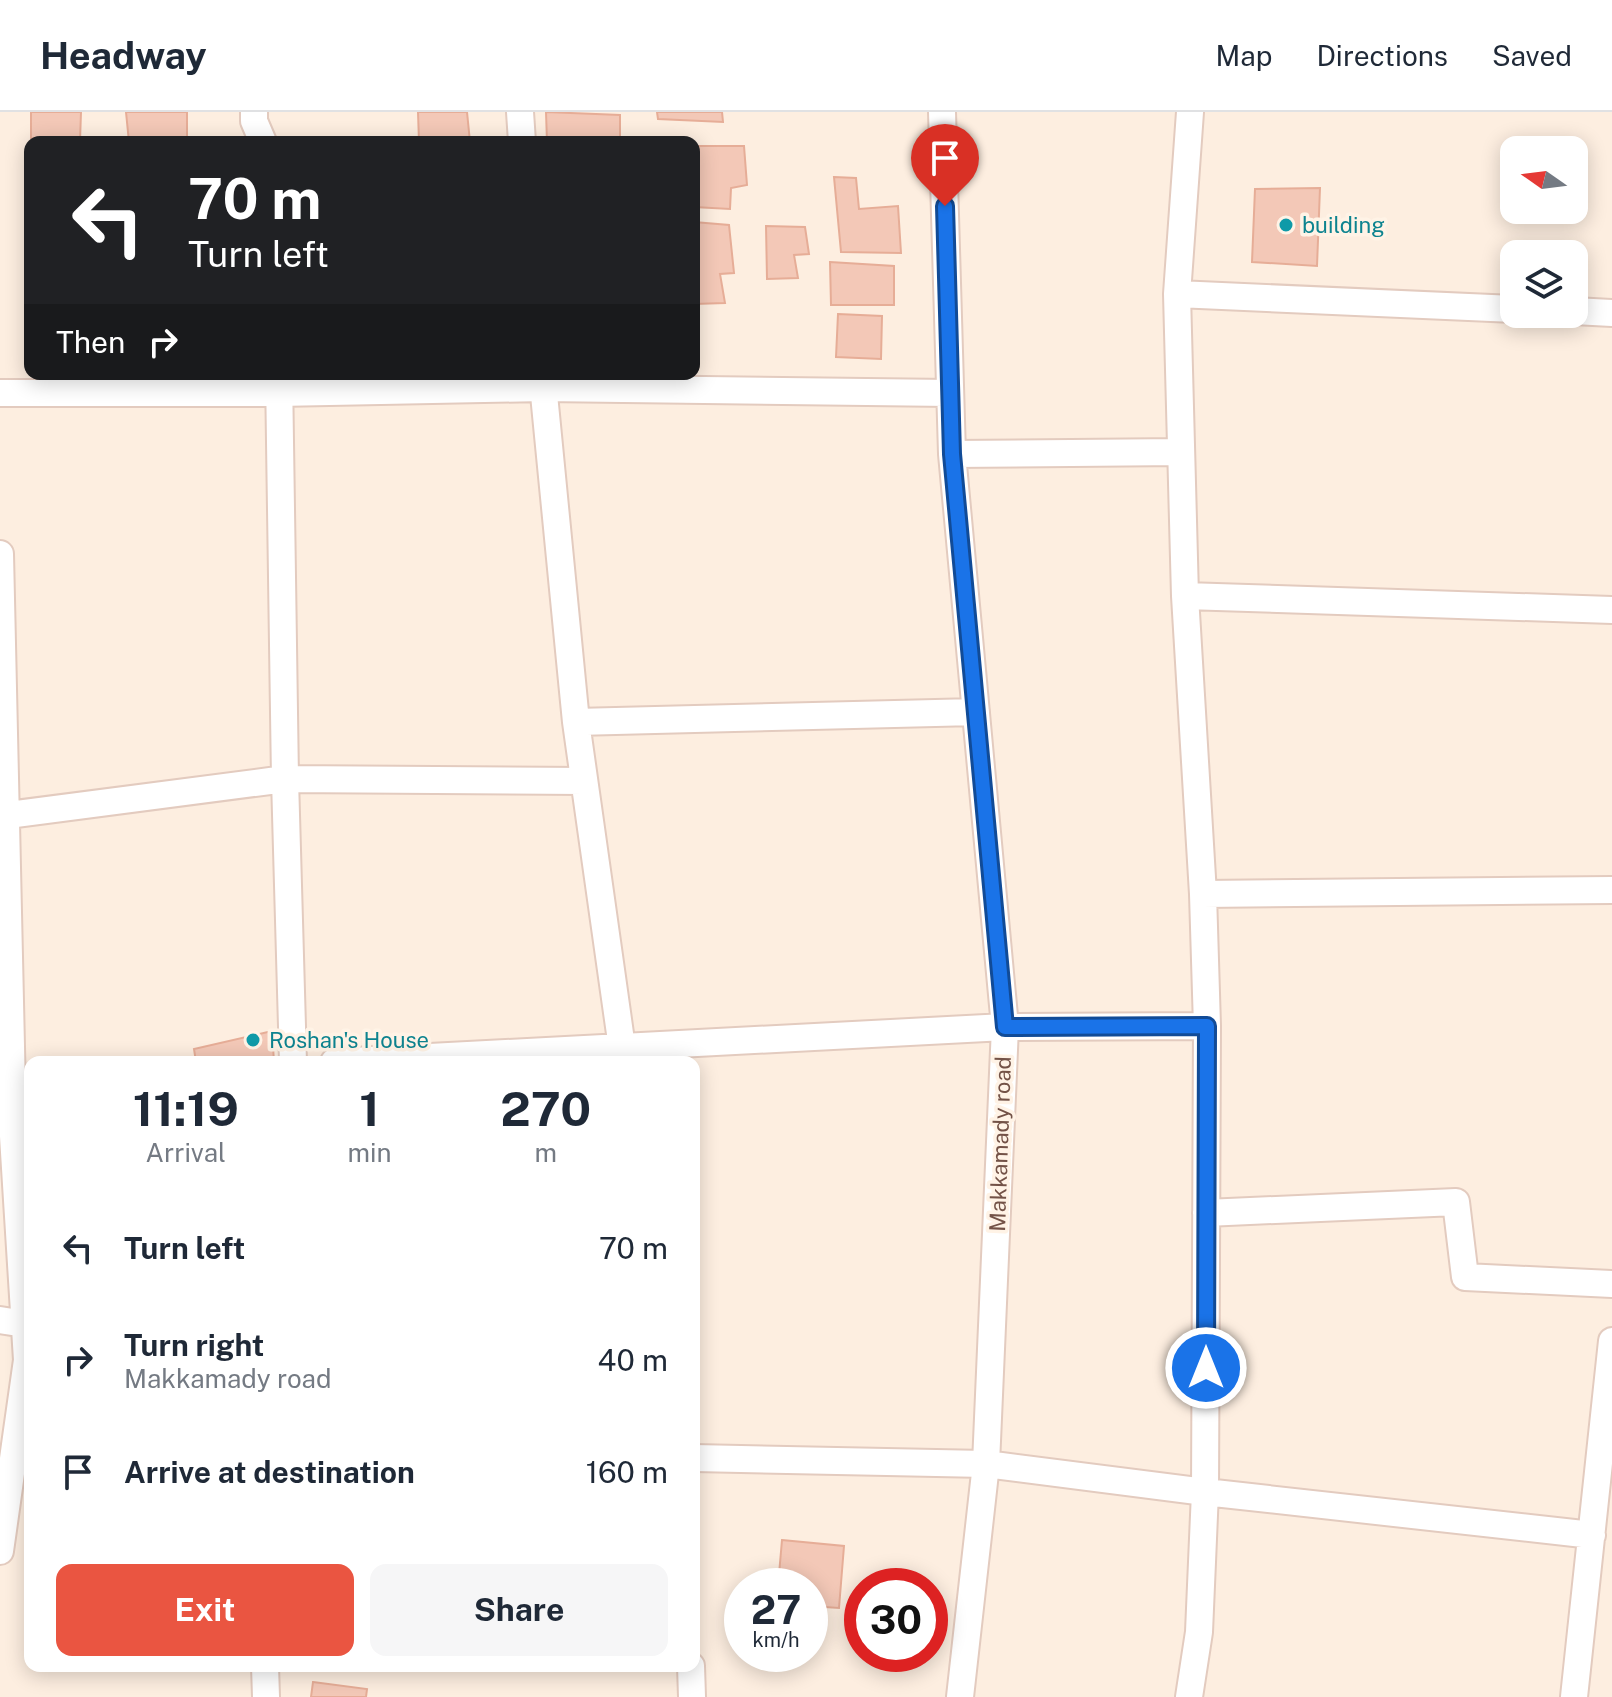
<!DOCTYPE html>
<html lang="en">
<head>
<meta charset="utf-8">
<style>
  body { margin:0; font-family:"Public Sans",sans-serif; background:#f6f6f7; color:#1f2937; height:100vh; display:flex; flex-direction:column; font-size:30px; white-space:nowrap }
  * { box-sizing:border-box; margin:0 }
  p { font-size:26px; color:#747a83 }
  .icon { flex:none; width:44px; height:44px; fill:none; stroke:currentColor; stroke-width:2; stroke-linecap:round; stroke-linejoin:round }
  .map { position:relative; flex:1; overflow:hidden }
  .panel { position:absolute; left:24px; top:944px; width:676px; height:616px; display:flex; flex-direction:column; background:#fff; border-radius:16px; box-shadow:0 4px 20px #0003 }
  .panel>* { flex:none }
  .hud { position:absolute; left:24px; top:24px; width:676px; height:244px; border-radius:16px; box-shadow:0 4px 20px #0003; background:#202124; color:#fff; overflow:hidden }
  .needle { width:52px; rotate:284deg }
  .fabs { position:absolute; left:1500px; top:24px; display:grid; gap:16px }
  .fabs a { display:grid; place-items:center; width:88px; height:88px; border-radius:16px; background:#fff; box-shadow:0 4px 20px #0003; font-size:40px }
  .speed { position:absolute; left:724px; top:1456px; display:flex; gap:16px; font-size:40px; font-weight:700; text-align:center }
  .speed>* { display:grid; place-content:center; width:104px; height:104px; border-radius:50%; background:#fff; box-shadow:0 4px 20px #0003; line-height:1 }
  .speed small { font-size:20px; font-weight:400 }
  .speed .limit { border:12px solid #d22; background:#fff; color:#111 }
  .pin { position:absolute; display:grid; place-items:center; width:68px; height:68px; color:#fff; margin:-82px -34px; border-radius:50% 50% 50% 0; rotate:-45deg; box-shadow:0 0 8px #0007 }
  .pin .icon { rotate:45deg }
  .me { position:absolute; width:88px; margin:-44px; rotate:0deg; stroke-linejoin:round; filter:drop-shadow(0 0 6px #0008) }
  .turn { display:flex; align-items:center; gap:28px; height:168px; padding:0 32px; font-size:36px }
  .turn .icon { width:104px; height:104px; stroke-width:2.5 }
  .turn b { display:block; font-size:56px; line-height:68px }
  .then { display:flex; align-items:center; height:76px; padding:0 32px; background:#0003; gap:16px; font-size:30px }
  .eta { display:flex; justify-content:space-evenly; align-items:center; height:136px; text-align:center }
  .eta b { font-size:48px; font-weight:700; line-height:56px }
  .button { display:flex; gap:16px; margin-top:auto; padding:16px 32px }
  .button a { flex:1; height:92px; border-radius:16px; background:#ea5541; color:#fff; font-size:32px; font-weight:700; line-height:92px; text-align:center }
  .button a+a { background:#f6f6f7; color:#1f2937 }
  ul { padding:0; list-style:none }
  li { display:flex; align-items:center; gap:24px; height:112px; padding:0 32px }
  li div { flex:1 }
  li b { display:block; font-size:30px }
  li em { font-style:normal }
  header { display:flex; align-items:center; gap:48px; box-sizing:border-box; height:112px; padding:0 40px; background:#fff; border-bottom:2px solid #e0e1e3 }
  header strong { font-size:38px }
  nav { display:flex; gap:44px; margin-inline-start:auto; font-size:28px }
  .map>svg:first-child { display:block }
</style>
</head>
<body>
<header>
<strong>Headway</strong>
<nav><a>Map</a><a>Directions</a><a>Saved</a></nav>
</header>
<div class="map">
<svg width="1612" height="1585" viewBox="0 0 1612 1585">
  <rect width="100%" height="100%" fill="#fdeee0"/>
  <path fill="#f3c8b7" stroke="#e6ad97" stroke-width="2" d="M31,0H81L80,29L31,26Z
    M126,0H187V30H129Z
    M418,0H467L470,30H419Z
    M546,0L620,3V30H547Z
    M657,0H722L723,10L658,7Z
    M694,34H744L747,73L731,76L730,97L694,95Z
    M834,65L856,66L859,97L898,94L901,141L841,140Z
    M1320,76L1317,154L1252,150L1255,77Z
    M694,110L729,113L734,161L720,162L725,191L694,192Z
    M766,114L805,115L809,142L794,143L798,166L767,167Z
    M830,150L894,154V193H831Z
    M838,202L882,204L881,247L836,245Z
    M272,919L274,950H196L194,937Z
    M782,1428L844,1434L839,1496L810,1494V1474H778Z
    M313,1570L367,1577L366,1585H311Z"/>
  <g fill="none" stroke-linecap="round" stroke-linejoin="round">
    <defs>
      <path id="minor" d="M254,0V9L263,30
        M520,0L522,30
        M942,0L952,342L1005,915L986,1352L960,1585
        M1177,182L1514,197
        M1574,199L1612,201
        M279,262L285,667L293,950
        M542,262L576,610L624,950
        M0,281H278L543,276L950,281
        M952,342L1181,340
        M0,442L13,1024L27,1248L0,1439
        M1185,484L1612,498
        M576,610L976,600
        M0,704L285,667L584,669
        M1203,782L1612,778
        M334,950L1005,915L1207,914
        M1206,1101L1456,1090L1465,1165L1612,1172
        M0,1208L25,1212
        M694,1346L986,1352L1205,1380L1592,1423
        M265,1554L266,1585
        M691,1554L692,1585
        M1189,1585L1199,1520L1205,1380L1207,914L1203,782L1185,484L1177,182L1190,0
        M1574,1585L1612,1229"/>
    </defs>
    <use href="#minor" stroke="#e3cbbf" stroke-width="30"/>
    <use href="#minor" stroke="#fff" stroke-width="26"/>
  </g>
  <g fill="none" stroke-linecap="round" stroke-linejoin="round">
    <defs>
      <path id="route" d="M945,94L952,342L1005,915L1207,914L1206,1256"/>
    </defs>
    <use href="#route" stroke="#114b97" stroke-width="20"/>
    <use href="#route" stroke="#1a73e8" stroke-width="14"/>
  </g>
  <g fill="#0f9aa8" stroke="#fff3e6" stroke-width="3">
    <circle cx="1286" cy="113" r="8"/>
    <circle cx="253" cy="928" r="8"/>
  </g>
  <g text-anchor="middle" stroke-width="7" stroke-linejoin="round" paint-order="stroke">
    <g font-size="22" fill="#0d838f" stroke="#fff3e6" text-anchor="start">
      <text x="1302" y="121">building</text>
      <text x="269" y="936">Roshan's House</text>
    </g>
    <g font-size="22" fill="#735247" stroke="#fff3e6">
      <text transform="translate(1000 1032) rotate(-88)" y="8">Makkamady road</text>
    </g>
  </g>
</svg>
<div class="fabs">
<a><svg class="needle" viewBox="-14 -14 28 28"><path d="M0-13l5 13h-10z" fill="#e53935"/><path d="M0 13l5-13h-10z" fill="#747a83"/></svg></a>
<a><svg class="icon" aria-label="layers" viewBox="0 0 24 24"><path d="M12 4l9 5-9 5-9-5zM3 14l9 5 9-5"/></svg></a>
</div>
<div class="speed"><div>27<small>km/h</small></div><div class="limit">30</div></div>
<div class="pin" style="left:945px;top:94px;background:#d93025"><svg class="icon" aria-label="arrive" viewBox="0 0 24 24"><path d="M6 21V4h12l-3 4 3 4H6"/></svg></div>
<svg class="me" style="left:1206px;top:1256px" viewBox="-20 -20 40 40"><circle r="17" fill="#1a73e8" stroke="#fff" stroke-width="3"/><path d="M0-11L8 9 0 5-8 9z" fill="#fff"/></svg>
<div class="hud">
<div class="turn"><svg class="icon" aria-label="left" viewBox="0 0 24 24"><path d="M17 20v-9H6M10 6l-5 5 5 5"/></svg><div><b>70 m</b>Turn left</div></div>
<div class="then">Then<svg class="icon" aria-label="right" viewBox="0 0 24 24"><path d="M7 20v-9h11M14 6l5 5-5 5"/></svg></div>
</div>
<section class="panel">
<div class="eta">
<div><b>11:19</b><p>Arrival</p></div>
<div><b>1</b><p>min</p></div>
<div><b>270</b><p>m</p></div>
</div>
<ul>
<li><svg class="icon" aria-label="left" viewBox="0 0 24 24"><path d="M17 20v-9H6M10 6l-5 5 5 5"/></svg><div><b>Turn left</b></div><em>70 m</em></li>
<li><svg class="icon" aria-label="right" viewBox="0 0 24 24"><path d="M7 20v-9h11M14 6l5 5-5 5"/></svg><div><b>Turn right</b><p>Makkamady road</p></div><em>40 m</em></li>
<li><svg class="icon" aria-label="arrive" viewBox="0 0 24 24"><path d="M6 21V4h12l-3 4 3 4H6"/></svg><div><b>Arrive at destination</b></div><em>160 m</em></li>
</ul>
<div class="button"><a>Exit</a><a>Share</a></div>
</section>
</div>
</body>
</html>
